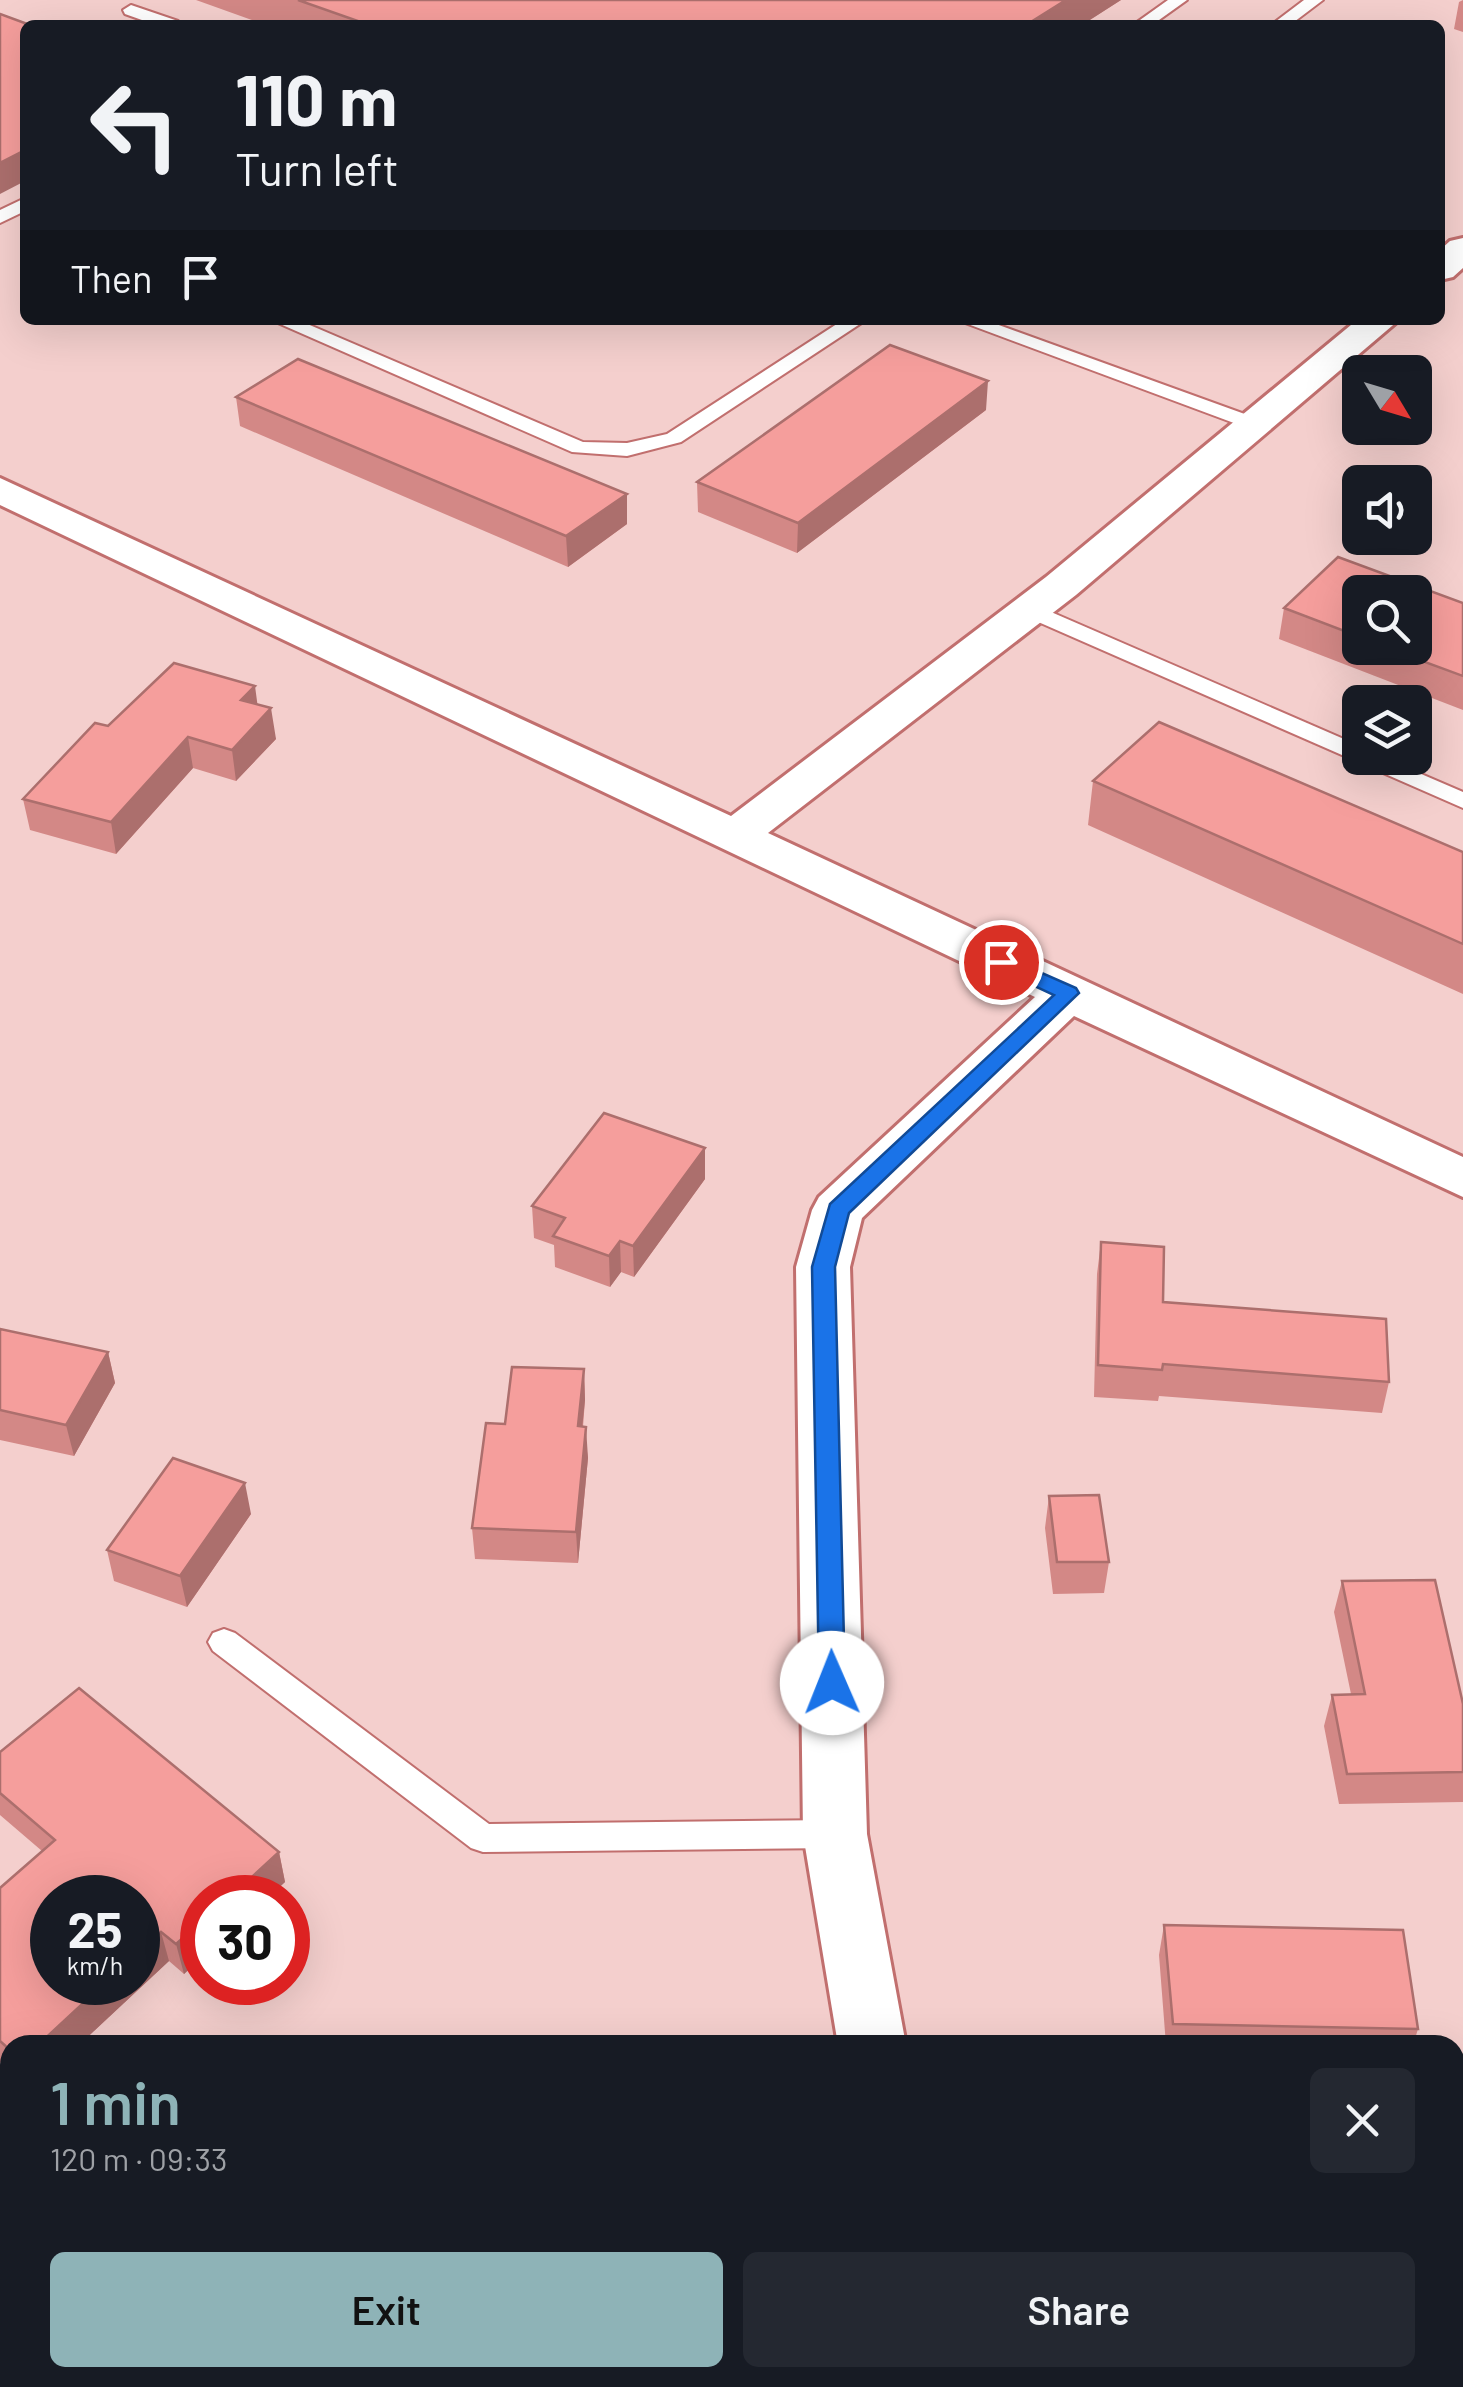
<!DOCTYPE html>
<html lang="en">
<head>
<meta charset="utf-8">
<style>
  body { margin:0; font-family:Barlow,sans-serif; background:#242831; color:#f1f3f6; height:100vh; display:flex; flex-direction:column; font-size:38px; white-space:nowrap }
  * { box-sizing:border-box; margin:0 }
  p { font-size:32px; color:#9ea1a6 }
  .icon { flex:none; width:55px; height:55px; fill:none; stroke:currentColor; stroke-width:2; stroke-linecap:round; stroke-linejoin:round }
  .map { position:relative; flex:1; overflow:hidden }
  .panel { position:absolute; left:0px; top:2035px; width:1465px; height:352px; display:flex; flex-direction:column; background:#171b24; border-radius:30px 30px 0 0; box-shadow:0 10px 40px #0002 }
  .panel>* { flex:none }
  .hud { position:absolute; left:20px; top:20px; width:1425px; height:305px; border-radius:15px; box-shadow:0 10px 40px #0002; background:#171b24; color:#f1f3f6; overflow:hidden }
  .needle { width:65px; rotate:128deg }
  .tools { position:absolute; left:1342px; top:355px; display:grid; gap:20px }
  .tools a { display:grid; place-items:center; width:90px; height:90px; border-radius:15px; background:#171b24; box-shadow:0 10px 40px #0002; font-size:50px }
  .speed { position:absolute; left:30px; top:1875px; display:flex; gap:20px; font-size:50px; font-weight:700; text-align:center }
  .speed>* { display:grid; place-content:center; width:130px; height:130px; border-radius:50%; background:#171b24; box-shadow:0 10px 40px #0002; line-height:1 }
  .speed small { font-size:25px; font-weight:400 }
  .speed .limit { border:15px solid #d22; background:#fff; color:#111 }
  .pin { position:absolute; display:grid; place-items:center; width:85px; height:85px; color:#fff; margin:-42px; border:5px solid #fff; border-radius:50%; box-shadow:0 2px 10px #0007 }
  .me { position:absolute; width:110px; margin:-55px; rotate:359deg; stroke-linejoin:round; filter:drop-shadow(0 0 8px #0008) }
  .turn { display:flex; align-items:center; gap:35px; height:210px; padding:0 50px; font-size:45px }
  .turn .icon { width:130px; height:130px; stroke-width:2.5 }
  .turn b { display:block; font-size:70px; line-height:85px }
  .then { display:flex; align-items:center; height:95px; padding:0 50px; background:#0003; gap:20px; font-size:38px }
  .round { display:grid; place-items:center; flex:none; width:105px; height:105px; border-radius:15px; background:#242831 }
  .head { display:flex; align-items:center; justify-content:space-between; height:170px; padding:0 50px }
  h1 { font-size:60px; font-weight:600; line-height:75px; color:#8eb3b7 }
  .button { display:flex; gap:20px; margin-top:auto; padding:20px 50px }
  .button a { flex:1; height:115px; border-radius:15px; background:#8eb3b7; color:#111; font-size:40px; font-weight:600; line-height:115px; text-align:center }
  .button a+a { background:#242831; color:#f1f3f6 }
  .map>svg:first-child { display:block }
</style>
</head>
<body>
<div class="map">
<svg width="1463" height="2387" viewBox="0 0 1463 2387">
  <rect width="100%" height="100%" fill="#f4cfcd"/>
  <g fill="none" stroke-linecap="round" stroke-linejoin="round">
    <defs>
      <path id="lane" d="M1168,0H1187L1152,25H1133Z
        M1304,0H1323L1290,25H1271Z
        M131,5L178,21L180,25H156L125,14L123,10Z
        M25,198V211L0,223V210Z
        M271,320H298L583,442L627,443L667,434L843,320H866L681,442L627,456L572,452Z
        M957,320H985L1264,421L1267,425L1257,431L1250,429Z
        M1028,602L1360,746V758H1384L1463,792V808L1020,614L1017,609Z
        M224,1629L235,1633L489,1824L835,1820L847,1824L852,1834L847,1844L835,1848L483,1852L471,1848L213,1651L208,1642L213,1633Z
        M0,2209L10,2213V2254L0,2250Z"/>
      <path id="street" d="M1463,238V268L1453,277L1440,280V250L1450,241Z
        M1357,320H1399L1076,595L768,833L1463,1157V1197L1074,1016L862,1218L850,1267L867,1834L906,2045H838L803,1834L796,1267L812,1210L819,1197L1035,997L0,505V478L731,816L1046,577Z
        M893,2378H966L968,2387H894Z"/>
    </defs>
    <use href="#lane" stroke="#c16f6e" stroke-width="4"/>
    <use href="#street" stroke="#c16f6e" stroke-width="6"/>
    <use href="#lane" fill="#fff" fill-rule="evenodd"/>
    <use href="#street" fill="#fff" fill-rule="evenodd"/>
  </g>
  <path fill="#d38886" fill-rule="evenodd" d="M196,0H1121L1082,25H266Z
    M1463,0V32L1454,29L1459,2Z
    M236,397L627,494V524L568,567L240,426Z
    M986,410L797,553L698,512L697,482Z
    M1338,557L1463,603V710L1279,639L1284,608ZM1360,592H1415V648H1360Z
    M257,704L276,739L236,781L193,768L116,854L30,830L23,799L108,726Z
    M1093,781L1463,852V994L1088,825Z
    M705,1148V1179L634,1277L621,1272L610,1287L555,1267L554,1245L534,1238L532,1206Z
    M1101,1242L1163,1302L1389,1382L1382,1413L1159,1396L1158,1401L1094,1397L1097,1274Z
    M0,1329L108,1352L115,1383L74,1456L0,1440Z
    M584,1369L585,1400L583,1427L588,1458L578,1563L475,1559L472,1528L505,1424Z
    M1049,1496L1109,1562L1104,1593L1053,1594L1045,1528Z
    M251,1514L187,1607L114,1581L107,1550Z
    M1342,1581L1463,1772V1802L1339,1804L1324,1726L1332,1695L1351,1694L1334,1612Z
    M0,1752L279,1852L285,1882L184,1974L169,1961L79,2045H10V2071L0,2062V1888L42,1851L0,1815Z
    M1164,1925L1418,2029L1413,2045H1166L1159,1955Z"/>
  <path fill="#ac6f6d" d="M1066,0H1121L1082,25H1026Z
    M25,150V181L0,194V163Z
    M988,381L986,410L797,553L798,523Z
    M627,494V524L568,567L566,536Z
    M255,686L259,716L241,700Z
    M271,708L276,739L236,781L232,750Z
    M188,737L193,768L116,854L111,822Z
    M705,1148V1179L634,1277L633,1246Z
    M620,1241L621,1272L610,1287L609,1256Z
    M108,1352L115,1383L74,1456L66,1425Z
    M584,1369L585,1400L579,1458L578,1426Z
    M586,1427L588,1458L578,1563L576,1532Z
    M245,1483L251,1514L187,1607L180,1576Z
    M279,1852L285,1882L268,1898H229Z
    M202,1921V1957L184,1974L176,1944Z
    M161,1932L169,1961L79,2045H38L106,1982H138V1954Z
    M450,2378H479L470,2387H442Z"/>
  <path fill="#f59e9c" stroke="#ac6f6d" stroke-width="2.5" d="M298,0H1066L1026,25H369Z
    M0,14L30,25H25V150L0,163Z
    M890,345L988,381L798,523L697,482Z
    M298,359L627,494L566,536L236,397Z
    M1338,557L1463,603V676L1387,648H1415V592H1360V637L1284,608Z
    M174,663L255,686L241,700L271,708L232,750L188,737L111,822L23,799L95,723L108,726Z
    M1159,722L1463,852V944L1093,781Z
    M604,1113L705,1148L633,1246L620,1241L609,1256L553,1236L565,1218L532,1206Z
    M1101,1242L1164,1247L1163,1302L1386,1319L1389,1382L1163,1364L1162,1370L1098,1365Z
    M0,1329L108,1352L66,1425L0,1410Z
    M512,1367L584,1369L578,1426L586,1427L576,1532L472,1528L486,1423L505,1424Z
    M173,1458L245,1483L180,1576L107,1550Z
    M1099,1495L1109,1562H1057L1049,1496Z
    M1435,1580L1463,1704V1772L1347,1774L1332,1695L1365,1694L1342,1581Z
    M79,1688L279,1852L229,1898H202V1921L176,1944L161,1932L138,1954V1898H52V1982H106L38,2045H10V2050L0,2041V1888L55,1840L0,1793V1752Z
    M1164,1925L1403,1930L1418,2029L1173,2024Z
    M228,2378H450L442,2387H219Z"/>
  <path fill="#1a73e8" stroke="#114b97" stroke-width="2.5" d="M1001,955L1076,988L1079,993L849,1213L835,1267L845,1683L841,1690L832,1694L823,1690L819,1683L812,1267L830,1204L1054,995L994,967L991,962L994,957Z"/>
</svg>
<div class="tools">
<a><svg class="needle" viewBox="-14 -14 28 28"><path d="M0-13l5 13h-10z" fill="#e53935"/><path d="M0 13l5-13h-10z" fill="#9ea1a6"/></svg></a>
<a><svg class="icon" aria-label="sound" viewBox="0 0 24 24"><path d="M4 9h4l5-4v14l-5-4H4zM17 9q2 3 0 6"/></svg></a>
<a><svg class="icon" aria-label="search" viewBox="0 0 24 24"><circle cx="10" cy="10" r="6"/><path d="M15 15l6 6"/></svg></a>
<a><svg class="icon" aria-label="layers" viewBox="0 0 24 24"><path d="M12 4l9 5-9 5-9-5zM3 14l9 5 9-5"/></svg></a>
</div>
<div class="speed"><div>25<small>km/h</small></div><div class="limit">30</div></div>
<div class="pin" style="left:1001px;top:962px;background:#d93025"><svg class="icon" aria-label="arrive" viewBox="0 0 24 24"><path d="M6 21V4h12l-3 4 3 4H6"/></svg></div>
<svg class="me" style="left:832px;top:1683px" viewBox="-20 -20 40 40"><circle r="19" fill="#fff"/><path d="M0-13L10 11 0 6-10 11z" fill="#1a73e8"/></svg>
<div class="hud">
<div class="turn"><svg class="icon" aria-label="left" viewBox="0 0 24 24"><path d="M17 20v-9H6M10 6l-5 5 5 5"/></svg><div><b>110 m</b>Turn left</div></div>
<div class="then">Then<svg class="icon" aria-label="arrive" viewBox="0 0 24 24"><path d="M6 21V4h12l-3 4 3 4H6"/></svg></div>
</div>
<section class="panel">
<div class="head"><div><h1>1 min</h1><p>120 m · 09:33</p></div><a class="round"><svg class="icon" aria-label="close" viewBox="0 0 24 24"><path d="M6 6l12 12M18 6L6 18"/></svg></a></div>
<div class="button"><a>Exit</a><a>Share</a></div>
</section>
</div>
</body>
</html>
